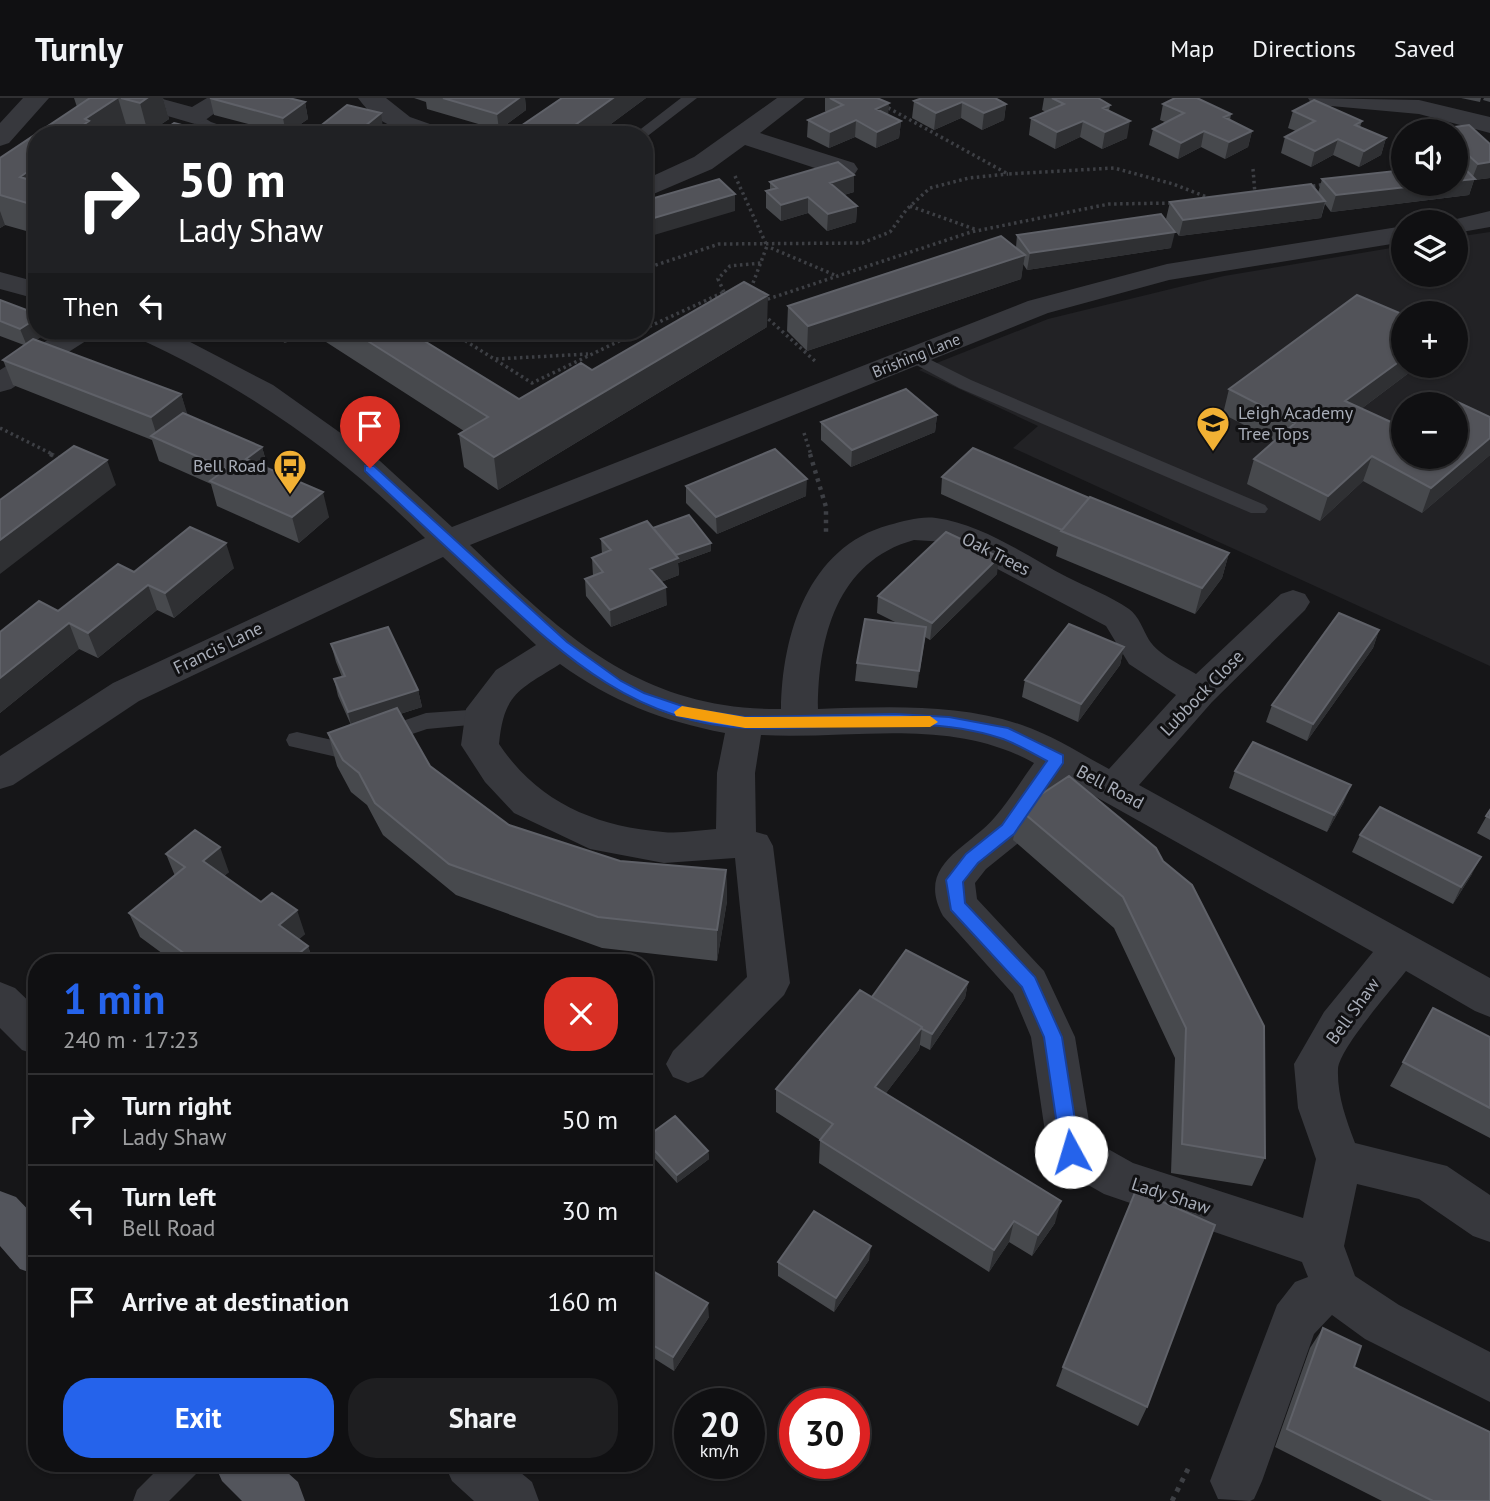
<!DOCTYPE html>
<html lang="en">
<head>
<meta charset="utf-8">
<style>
  body { margin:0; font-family:"PT Sans",sans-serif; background:#1e1e20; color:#f1f3f6; height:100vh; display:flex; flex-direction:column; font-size:26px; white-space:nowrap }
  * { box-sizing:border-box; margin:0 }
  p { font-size:23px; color:#9c9d9f }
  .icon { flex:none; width:38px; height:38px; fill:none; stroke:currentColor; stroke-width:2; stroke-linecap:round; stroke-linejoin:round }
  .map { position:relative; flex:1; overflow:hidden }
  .drawer { position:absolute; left:28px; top:856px; width:625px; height:518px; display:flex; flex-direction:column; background:#101012; border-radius:28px; box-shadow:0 2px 5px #0004,0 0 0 2px #303032 }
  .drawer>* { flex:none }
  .banner { position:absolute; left:28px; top:28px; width:625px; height:214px; border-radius:28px; box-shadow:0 2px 5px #0004,0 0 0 2px #303032; background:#202124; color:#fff; overflow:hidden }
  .controls { position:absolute; left:1391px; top:21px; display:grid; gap:14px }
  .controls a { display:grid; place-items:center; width:77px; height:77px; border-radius:50%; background:#101012; box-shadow:0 2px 5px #0004,0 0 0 2px #303032; font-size:35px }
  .speed { position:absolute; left:674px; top:1290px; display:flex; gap:14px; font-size:35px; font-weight:700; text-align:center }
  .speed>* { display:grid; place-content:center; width:91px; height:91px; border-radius:50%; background:#101012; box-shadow:0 2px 5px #0004,0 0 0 2px #303032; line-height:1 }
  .speed small { font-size:18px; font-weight:400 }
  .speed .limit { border:10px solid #d22; background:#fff; color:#111 }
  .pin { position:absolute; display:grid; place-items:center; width:60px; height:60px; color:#fff; margin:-72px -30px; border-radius:50% 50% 50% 0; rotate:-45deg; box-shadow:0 0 7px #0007 }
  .pin .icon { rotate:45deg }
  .me { position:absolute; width:77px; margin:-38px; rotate:354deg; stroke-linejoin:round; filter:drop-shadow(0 0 5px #0008) }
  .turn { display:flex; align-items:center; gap:24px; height:147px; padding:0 35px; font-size:32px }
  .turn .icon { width:91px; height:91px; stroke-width:2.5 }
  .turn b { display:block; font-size:49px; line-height:60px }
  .then { display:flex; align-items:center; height:66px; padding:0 35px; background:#0003; gap:14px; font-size:26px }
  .round { display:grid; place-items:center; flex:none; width:74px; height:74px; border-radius:28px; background:#1e1e20 }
  .head { display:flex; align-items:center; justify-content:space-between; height:119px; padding:0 35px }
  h1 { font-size:42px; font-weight:700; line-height:52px; color:#2563eb }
  .cta { display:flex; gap:14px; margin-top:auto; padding:14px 35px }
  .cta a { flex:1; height:80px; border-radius:28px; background:#2563eb; color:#fff; font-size:28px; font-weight:700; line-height:80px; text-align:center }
  .cta a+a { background:#1e1e20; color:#f1f3f6 }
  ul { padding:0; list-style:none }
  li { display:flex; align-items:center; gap:21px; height:91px; padding:0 35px; border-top:2px solid #303032 }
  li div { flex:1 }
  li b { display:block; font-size:26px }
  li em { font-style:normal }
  header { display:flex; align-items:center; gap:42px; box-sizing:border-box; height:98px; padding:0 35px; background:#101012; border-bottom:2px solid #303032 }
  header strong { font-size:33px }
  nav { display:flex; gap:38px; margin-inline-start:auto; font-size:24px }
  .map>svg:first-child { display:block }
</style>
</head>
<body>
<header>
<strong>Turnly</strong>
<nav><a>Map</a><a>Directions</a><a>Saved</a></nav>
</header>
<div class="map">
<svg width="1490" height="1403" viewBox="0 0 1490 1403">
  <rect width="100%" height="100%" fill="#161618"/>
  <path fill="#222225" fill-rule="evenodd" d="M1490,134V568L1013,350L1038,328L919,272L1048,221L1224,178L1403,148L1404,177H1456V139ZM1404,215H1456V268H1404ZM1404,306H1456V359H1404Z"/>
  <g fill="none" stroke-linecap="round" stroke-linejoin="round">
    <path stroke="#3d3f44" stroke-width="3.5" stroke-dasharray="2.5 3.5" stroke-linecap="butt" d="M883,7L1008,76L1114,70L1173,86L1212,101
      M1253,71L1255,96
      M735,78L767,148L750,193
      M1307,89L1326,86
      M910,108L977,132
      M771,150L837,178
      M644,171L719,146L862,145L890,134L907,111L930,90L969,80L1008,76
      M724,194L718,181L730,168L761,165
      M762,203L971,134L1109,106L1173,105
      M764,217L815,263
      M644,231L724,194L729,196
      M450,233L532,285L640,233
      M496,261L588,256
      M0,330L54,357
      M804,335L811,357"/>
    <path stroke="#3d3f44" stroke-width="4.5" stroke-dasharray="3.5 5" stroke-linecap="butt" d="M50,356L61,361
      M810,356L826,409V438"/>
    <path stroke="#3d3f44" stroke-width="5" stroke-dasharray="4.5 6" stroke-linecap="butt" d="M1172,1403L1189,1369"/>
    <path fill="#37383d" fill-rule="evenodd" d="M681,0H697L645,40L644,37H633Z
      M195,14L211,24L248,37C226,37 203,37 188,18Z
      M913,253L971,282L1265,407L1268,411L1265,415H1251L959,290L907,262L904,258L907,254Z
      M483,611L491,613L494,619L491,625L427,631L341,660L289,648L286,642L289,636L297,634L341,644L426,615Z
      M164,1365H200L196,1376L169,1403H133L137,1392Z"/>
    <path fill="#37383d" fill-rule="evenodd" d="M23,0H49L9,45L0,48V25Z
      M120,0H159L192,9L207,0H228L230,4L204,23L195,26L123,5Z
      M358,0H386L410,19L447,32L451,37C414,37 381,33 358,0Z
      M777,0H805L760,35L854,65L858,71L854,77H836L745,47L712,71L644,100V82L694,59Z
      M1308,0L1419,2L1490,19V35L1419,16L1320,7L1311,5Z
      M1490,113V129L1456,135V124H1444Z
      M1404,128V144L1169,182L1048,215L470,447C565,539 641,612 781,611C782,537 808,449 889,427C905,423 920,418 936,420C982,426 1027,458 1067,479C1087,489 1110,498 1129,511C1139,518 1143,532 1149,542C1159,557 1181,567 1196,576L1281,496L1293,492L1305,496L1310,504L1305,512L1212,604L1139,687L1490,880V919L1475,913L1406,873C1392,891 1339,951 1338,971C1337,997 1346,1021 1355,1045L1447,1068L1490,1097V1144L1473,1138L1419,1101L1357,1086L1344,1148L1355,1178L1399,1207L1490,1254V1304L1365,1241L1332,1217L1314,1236L1262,1383L1254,1401L1250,1403L1218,1401L1210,1383L1277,1207L1295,1184L1308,1179L1302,1164L1104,1096L1055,1068L1048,1054L1031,939L1013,896L943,818C915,766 968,751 995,719C1010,702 1021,683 1034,665C950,618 852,642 761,637L755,675L756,734L767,737L773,748L790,885L784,897L703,979L688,985L673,979L666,966L673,953L747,879L735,760L664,765L590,751L514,715L485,684L461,647L466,611L496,572L536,547L443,459L139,603L13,687L0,691V658L113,585L425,440C340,355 244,288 135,239L131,233H169L273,287L380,363L452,429L1028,203L1167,166ZM914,442L946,444L1106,528L1129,566L1176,597L1109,671C1081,656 1052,637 1022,627C956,605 886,609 818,611C818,540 837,463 914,442ZM560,566C611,603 662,623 725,635L717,675L716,731C699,732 680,736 663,734C594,728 538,704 499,646C504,595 519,592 560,566ZM1064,681L1373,854L1324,914L1294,966L1298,1010L1316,1061L1303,1120L1133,1065L1092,1042L1075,939L1044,873L977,801L975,785L986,771L1022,742Z
      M0,174L37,184V201L0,191Z
      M62,233H97L92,239L11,291L0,294V272Z
      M0,884L15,890L37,911V957L22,952L0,930Z
      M444,1365H509L532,1384L539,1403H474L452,1383Z"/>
    <path fill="#53555c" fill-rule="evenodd" d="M0,1093L16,1099L37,1121V1177L20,1171L0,1148Z
      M214,1365H277L298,1384L305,1403H242L222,1383Z"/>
  </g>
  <path fill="#47494d" d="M74,0H163L169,21L148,35L127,30L37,37V136L5,127L0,130V60L77,9Z
    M210,0L305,4L308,21L286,36L214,17Z
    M414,0H525L526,12L499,32L427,11L426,4Z
    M562,0H646L596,37H522L521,28Z
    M825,0H877L888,17L901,23L899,40L876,50L855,39L829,50L807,39L808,22L826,14L825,13Z
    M922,0L1006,6L1004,22L982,32L961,20L934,32L912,20L914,3Z
    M1044,0H1098L1110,7L1109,13L1127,40L1102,51L1080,39L1055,51L1029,37L1031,20L1046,14L1042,12Z
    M1461,0H1481L1480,4Z
    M1484,0H1490V4L1483,2Z
    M1163,6L1231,16L1230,22L1252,33L1248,49L1225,61L1201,49L1178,61L1149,47L1153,31L1165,24L1160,22Z
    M1293,13L1362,23L1360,29L1386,40L1381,57L1359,69L1333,57L1311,69L1281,55L1285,39L1296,33L1288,30Z
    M1469,27L1490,46V80L1474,82L1469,97L1331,114L1325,106L1321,120L1179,138L1166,121L1170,104L1311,86L1318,95L1322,81L1404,72V86H1456V33H1439L1440,31Z
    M854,77V94L844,97L857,108L856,124L827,133L808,115L781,123L766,110V93L770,92V84Z
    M1017,137L1171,150L1027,172L1023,166L1021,181L807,253L787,233L788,208L1016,149Z
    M0,202L47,235L36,242L181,296L187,317L262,349L268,370L329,419L299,445L217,408L211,386L159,363L152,342L13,287L3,262L24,247L0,238Z
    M767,229L498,392L464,369L459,336L464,333L309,233L285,245L267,233H408L519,301L592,272Z
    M1404,268H1418L1361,311L1404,359L1490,319V357L1422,415L1363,383L1320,423L1247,386L1254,361L1275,343L1223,316L1229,291Z
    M937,317L935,334L851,369L821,342V324Z
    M942,379L1089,400L1229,455L1222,480L1195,516L1056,458L1058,449L941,396Z
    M686,388L806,398L717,436L686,405Z
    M653,430L711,445V453L678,465L679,477L661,484L667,507L611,529L586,498L585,481L593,478L592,460L602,456L601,441Z
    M234,470L174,520L157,512L98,560L79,551L0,615V534L58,513L134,474Z
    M997,476L930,542L925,539L917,590L855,583L857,565L897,525L877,515L878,498Z
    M1379,532L1373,550L1307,643L1266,624L1272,607Z
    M331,546L418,592L422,609L400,616L430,668L509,727L620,763L726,772L727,803L717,863L602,850L456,797L383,737L367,707L351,694L337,668L328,635L351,627L338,598L334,581L342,579L336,564Z
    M1124,549L1120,567L1078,624L1022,599L1025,582Z
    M1235,673L1344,704L1327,734L1229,690Z
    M1069,678L1265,1060L1252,1088L1171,1075L1175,960L1114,830L1013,742L1019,711Z
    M1490,712V742L1477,735Z
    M1360,737L1472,776L1453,806L1352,754Z
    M166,756L229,774L224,778L305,836L299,841L308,848L313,864H174L140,839L129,815L175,778Z
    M968,884L965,900L930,952L920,947L919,952L886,995L1055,1125L1032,1158L1009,1144L989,1174L819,1065L820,1042L776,1014V991L872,899Z
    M1433,910L1490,939V1040L1390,988Z
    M644,1041L708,1053L709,1061L677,1085L644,1049Z
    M869,1162L834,1214L778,1178V1164Z
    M644,1168L709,1219L674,1273L644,1254Z
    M1323,1230L1354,1269L1490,1403H1382L1275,1349L1310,1250Z
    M1063,1269L1147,1309L1138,1328L1056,1288Z"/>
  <path fill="#2f3033" d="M117,0H118L127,30L116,37H69L85,21Z
    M147,0H163L169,21L148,35L140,5Z
    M519,0H525L526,12L499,32L497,16Z
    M613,0H646L596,37H561Z
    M305,4L308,21L286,36L283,20Z
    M962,4L961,20L934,32L936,15Z
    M889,5L888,21L876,11Z
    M1006,6L1004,22L982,32L984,15Z
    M381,15L384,37H354Z
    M856,22L855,39L829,50L830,34Z
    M901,23L899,40L876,50L877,34Z
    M1083,23L1080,39L1055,51L1057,34Z
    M1130,23L1127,40L1102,51L1105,34Z
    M1204,33L1201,49L1178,61L1181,45Z
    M1252,33L1248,49L1225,61L1229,44Z
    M1386,40L1381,57L1359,69L1364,53Z
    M1338,41L1333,57L1311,69L1315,53Z
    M37,62V105L20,79Z
    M1490,64V80L1474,82L1469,97L1331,114L1336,97L1433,86H1456V83L1472,81L1478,66Z
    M854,77V94L829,101L830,85Z
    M735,96V113L644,140V123Z
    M808,99V115L781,123V107Z
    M1325,103L1321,120L1179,138L1183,122Z
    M857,108L856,124L827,133L828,116Z
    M0,113L5,127L0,130Z
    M1175,134L1171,150L1027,172L1030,155Z
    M1025,157L1021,181L807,253L808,228Z
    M768,197L767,229L498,392L494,359Z
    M37,220V233H46L47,235L27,248L20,231Z
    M282,233H309L285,245Z
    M1404,260V268H1418L1337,329L1345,303Z
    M181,296L189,321L158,341L151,319Z
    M937,317L935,334L851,369L852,352Z
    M1490,340V357L1422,415L1431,390Z
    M262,349L269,374L246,361Z
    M1372,358L1363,383L1320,423L1328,398Z
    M107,362L116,387L0,476V442Z
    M807,381L806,398L717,436L716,419Z
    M323,394L329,419L299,445L292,419Z
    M226,445L234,470L174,520L165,495Z
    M711,445V453L678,465L679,477L651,488L650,471L673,458Z
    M1229,455L1222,480L1195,516L1202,490Z
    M999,459L997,476L930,542L932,525Z
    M148,487L157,512L98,560L88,535Z
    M666,489L667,507L611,529L610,512Z
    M69,525L79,551L0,615V580Z
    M926,529L924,546L917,590L919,573Z
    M1379,532L1373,550L1307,643L1313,626Z
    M1124,549L1120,567L1078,624L1081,606Z
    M418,592L422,609L352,631L348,614Z
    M1351,687L1344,704L1327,734L1334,717Z
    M220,749L229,774L212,787L203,763Z
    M1481,759L1472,776L1453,806L1461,789Z
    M726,772L727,803L717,863V832Z
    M297,812L305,836L287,852L279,827Z
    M308,848L313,864H291V862Z
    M968,884L965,900L930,952L932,936Z
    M922,929L919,952L873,1012L875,989Z
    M708,1053L709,1061L677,1085V1077Z
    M1061,1103L1055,1125L1032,1158L1038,1137Z
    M1014,1123L1009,1144L989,1174L994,1152Z
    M871,1148L869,1162L834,1214L836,1200Z
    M708,1205L709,1219L674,1273L673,1259Z"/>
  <path fill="#525359" stroke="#5f6168" stroke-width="2" d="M90,0H117L85,21L89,23L69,37H37V62L34,64L37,65V67L20,79L37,84V108L0,97V60Z
    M121,0H147L140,5Z
    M210,0H289L305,4L283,20Z
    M443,0H519L497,16Z
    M562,0H613L561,37H547L521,28Z
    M830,0H877L889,5L876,11L901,23L877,34L856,22L830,34L808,22L843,7Z
    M922,0H995L1006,6L984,15L962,4L936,15L914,3Z
    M1052,0H1098L1110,7L1103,10L1130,23L1105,34L1083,23L1057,34L1031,20L1064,6Z
    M1175,0H1197L1231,16L1224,19L1252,33L1229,44L1204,33L1181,45L1153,31L1184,15L1163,6Z
    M1314,2L1362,23L1355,27L1386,40L1364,53L1338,41L1315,53L1285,39L1315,23L1293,13Z
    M347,7L381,15L354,37H309Z
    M174,25L220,37H157Z
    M1469,27L1490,46V64L1478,66L1456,46V33H1443L1440,31Z
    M838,64L854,77L830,85L857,108L828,116L808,99L781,107L766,93L777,90L770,84Z
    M1459,65L1475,81L1456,83V66Z
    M1404,72V86H1433L1336,97L1322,81Z
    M719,81L735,96L644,123V103Z
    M1311,86L1325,103L1183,122L1170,104Z
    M1161,116L1175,134L1030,155L1017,137Z
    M1001,138L1025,157L808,228L788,208Z
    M744,184L768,197L494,359L459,336L488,319L352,233H408L519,301L581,265L592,272Z
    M1357,197L1404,217V260L1345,303L1404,330V359H1456V306H1441L1449,300L1490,319V340L1431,390L1372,358L1328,398L1254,361L1295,325L1229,291Z
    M0,202L37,216V220L20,231L0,223Z
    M33,241L181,296L151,319L3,262Z
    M906,291L937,317L852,352L821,324Z
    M183,315L262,349L246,361L323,394L292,419L210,383L226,371L151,338Z
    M74,348L107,362L0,442V402Z
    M973,350L1089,400L1062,432L942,379Z
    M775,351L807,381L716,419L686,388Z
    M1090,399L1229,455L1202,490L1061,433Z
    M689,417L711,445L676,457L653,430Z
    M647,423L678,460L650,471L666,489L610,512L585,481L603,474L592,460L611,452L601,441Z
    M190,429L226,445L165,495L148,487L88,535L69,525L0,580V534L39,503L58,513L118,466L134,474Z
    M946,434L999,459L932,525L878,498Z
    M1339,515L1379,532L1313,626L1272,607Z
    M865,521L926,529L919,573L857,565Z
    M1069,526L1124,549L1081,606L1025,582Z
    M388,529L418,592L348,614L334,581L345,578L331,546Z
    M397,610L430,668L509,727L620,763L726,772L717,832L598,819L449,766L375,705L359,675L343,662L328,635Z
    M1253,644L1351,687L1334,717L1235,673Z
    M1069,678L1156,750L1163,763L1192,787L1264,928L1265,1060L1182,1046L1186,930L1123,799L1019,711Z
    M1380,709L1481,759L1461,789L1360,737Z
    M1490,712V720L1486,718Z
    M195,732L220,749L203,763L261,804L272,795L297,812L279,827L308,848L291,862L294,864H196L129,815L185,769L166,756Z
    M906,852L968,884L932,936L922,931V929L872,899Z
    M860,892L922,929L875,989L1061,1103L1038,1137L1014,1123L994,1152L820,1042L833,1026L776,991Z
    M1433,910L1490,939V1010L1403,964Z
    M675,1018L708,1053L677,1077L644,1041Z
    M1136,1092L1215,1127L1147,1309L1063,1269Z
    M814,1113L871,1148L836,1200L778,1164Z
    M644,1168L708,1205L673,1259L644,1242Z
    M1323,1230L1361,1248L1354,1269L1490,1334V1403H1433L1287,1331Z"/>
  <path fill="#2563eb" stroke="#184099" stroke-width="2" d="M365,368H374L567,544L621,583L644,595L691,611L745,619L895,616L949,619L1008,630L1063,657V665L1014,736L978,765L963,784L965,805L1035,879L1062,939L1080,1054L1077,1060L1071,1062L1064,1060L1061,1054L1044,939L1022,889L951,812L946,782L966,756L1002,727L1047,663C1032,655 1016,645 1000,640C922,614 827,633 747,630C635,626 562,556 485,485C445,448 405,411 365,373Z"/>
  <path fill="#f59e0b" d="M682,608L745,619L930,618L938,624L930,629L745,630L676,618L674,614Z"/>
  <defs>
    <symbol id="school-pin" viewBox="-11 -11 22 30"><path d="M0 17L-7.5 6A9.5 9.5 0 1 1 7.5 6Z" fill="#f2b134" stroke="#111113"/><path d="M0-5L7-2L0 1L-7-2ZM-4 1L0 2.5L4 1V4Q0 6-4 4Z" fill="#111"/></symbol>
    <symbol id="bus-pin" viewBox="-11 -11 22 30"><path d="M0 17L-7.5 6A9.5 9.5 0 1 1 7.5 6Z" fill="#f2b134" stroke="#111113"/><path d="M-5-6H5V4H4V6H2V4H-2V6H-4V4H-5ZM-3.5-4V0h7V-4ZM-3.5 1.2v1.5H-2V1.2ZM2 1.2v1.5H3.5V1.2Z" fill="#111"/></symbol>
  </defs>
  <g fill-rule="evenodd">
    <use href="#school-pin" x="1194" y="306" width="38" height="52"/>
    <use href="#bus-pin" x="271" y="349" width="38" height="52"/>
  </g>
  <g text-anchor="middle" stroke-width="6" stroke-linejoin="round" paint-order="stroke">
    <g font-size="16" fill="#a8adb8" stroke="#111113">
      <text transform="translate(916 257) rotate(-22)" y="6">Brishing Lane</text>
    </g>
    <g font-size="18" fill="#a8adb8" stroke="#111113" text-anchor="start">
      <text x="1238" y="321">Leigh Academy<tspan x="1238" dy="21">Tree Tops</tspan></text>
      <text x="266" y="374" text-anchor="end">Bell Road</text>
    </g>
    <g font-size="18" fill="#a8adb8" stroke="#111113">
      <text transform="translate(996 456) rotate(27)" y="6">Oak Trees</text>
      <text transform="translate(218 550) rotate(-26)" y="6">Francis Lane</text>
      <text transform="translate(1202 595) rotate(-46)" y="6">Lubbock Close</text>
      <text transform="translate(1110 689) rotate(28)" y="6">Bell Road</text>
      <text transform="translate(1353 913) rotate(-54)" y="6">Bell Shaw</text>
      <text transform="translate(1171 1098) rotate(18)" y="6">Lady Shaw</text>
    </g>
  </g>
</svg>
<div class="controls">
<a><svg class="icon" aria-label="sound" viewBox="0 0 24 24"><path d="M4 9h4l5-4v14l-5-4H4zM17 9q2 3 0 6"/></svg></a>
<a><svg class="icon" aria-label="layers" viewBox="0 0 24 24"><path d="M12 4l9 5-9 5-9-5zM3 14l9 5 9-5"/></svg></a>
<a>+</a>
<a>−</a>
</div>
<div class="speed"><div>20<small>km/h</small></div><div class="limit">30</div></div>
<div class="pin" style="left:370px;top:370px;background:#d93025"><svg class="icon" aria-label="arrive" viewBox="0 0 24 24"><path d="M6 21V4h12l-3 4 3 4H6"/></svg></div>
<svg class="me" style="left:1071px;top:1054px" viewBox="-20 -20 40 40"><circle r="19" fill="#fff"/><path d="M0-13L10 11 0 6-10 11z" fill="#2563eb"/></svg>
<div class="banner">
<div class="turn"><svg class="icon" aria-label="right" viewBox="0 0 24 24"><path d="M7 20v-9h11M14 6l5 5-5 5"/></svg><div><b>50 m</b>Lady Shaw</div></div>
<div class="then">Then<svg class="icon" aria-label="left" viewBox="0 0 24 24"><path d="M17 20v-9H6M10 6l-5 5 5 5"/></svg></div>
</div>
<section class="drawer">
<div class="head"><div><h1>1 min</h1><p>240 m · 17:23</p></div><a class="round" style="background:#d93025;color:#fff"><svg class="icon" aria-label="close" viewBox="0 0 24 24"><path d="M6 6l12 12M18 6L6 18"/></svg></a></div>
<ul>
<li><svg class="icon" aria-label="right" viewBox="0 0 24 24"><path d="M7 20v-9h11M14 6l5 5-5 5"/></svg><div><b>Turn right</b><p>Lady Shaw</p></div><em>50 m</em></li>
<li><svg class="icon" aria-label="left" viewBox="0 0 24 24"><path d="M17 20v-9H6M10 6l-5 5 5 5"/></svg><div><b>Turn left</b><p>Bell Road</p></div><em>30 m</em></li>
<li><svg class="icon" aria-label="arrive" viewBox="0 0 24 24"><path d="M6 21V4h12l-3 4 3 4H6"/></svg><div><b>Arrive at destination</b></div><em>160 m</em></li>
</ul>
<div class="cta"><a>Exit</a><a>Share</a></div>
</section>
</div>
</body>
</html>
